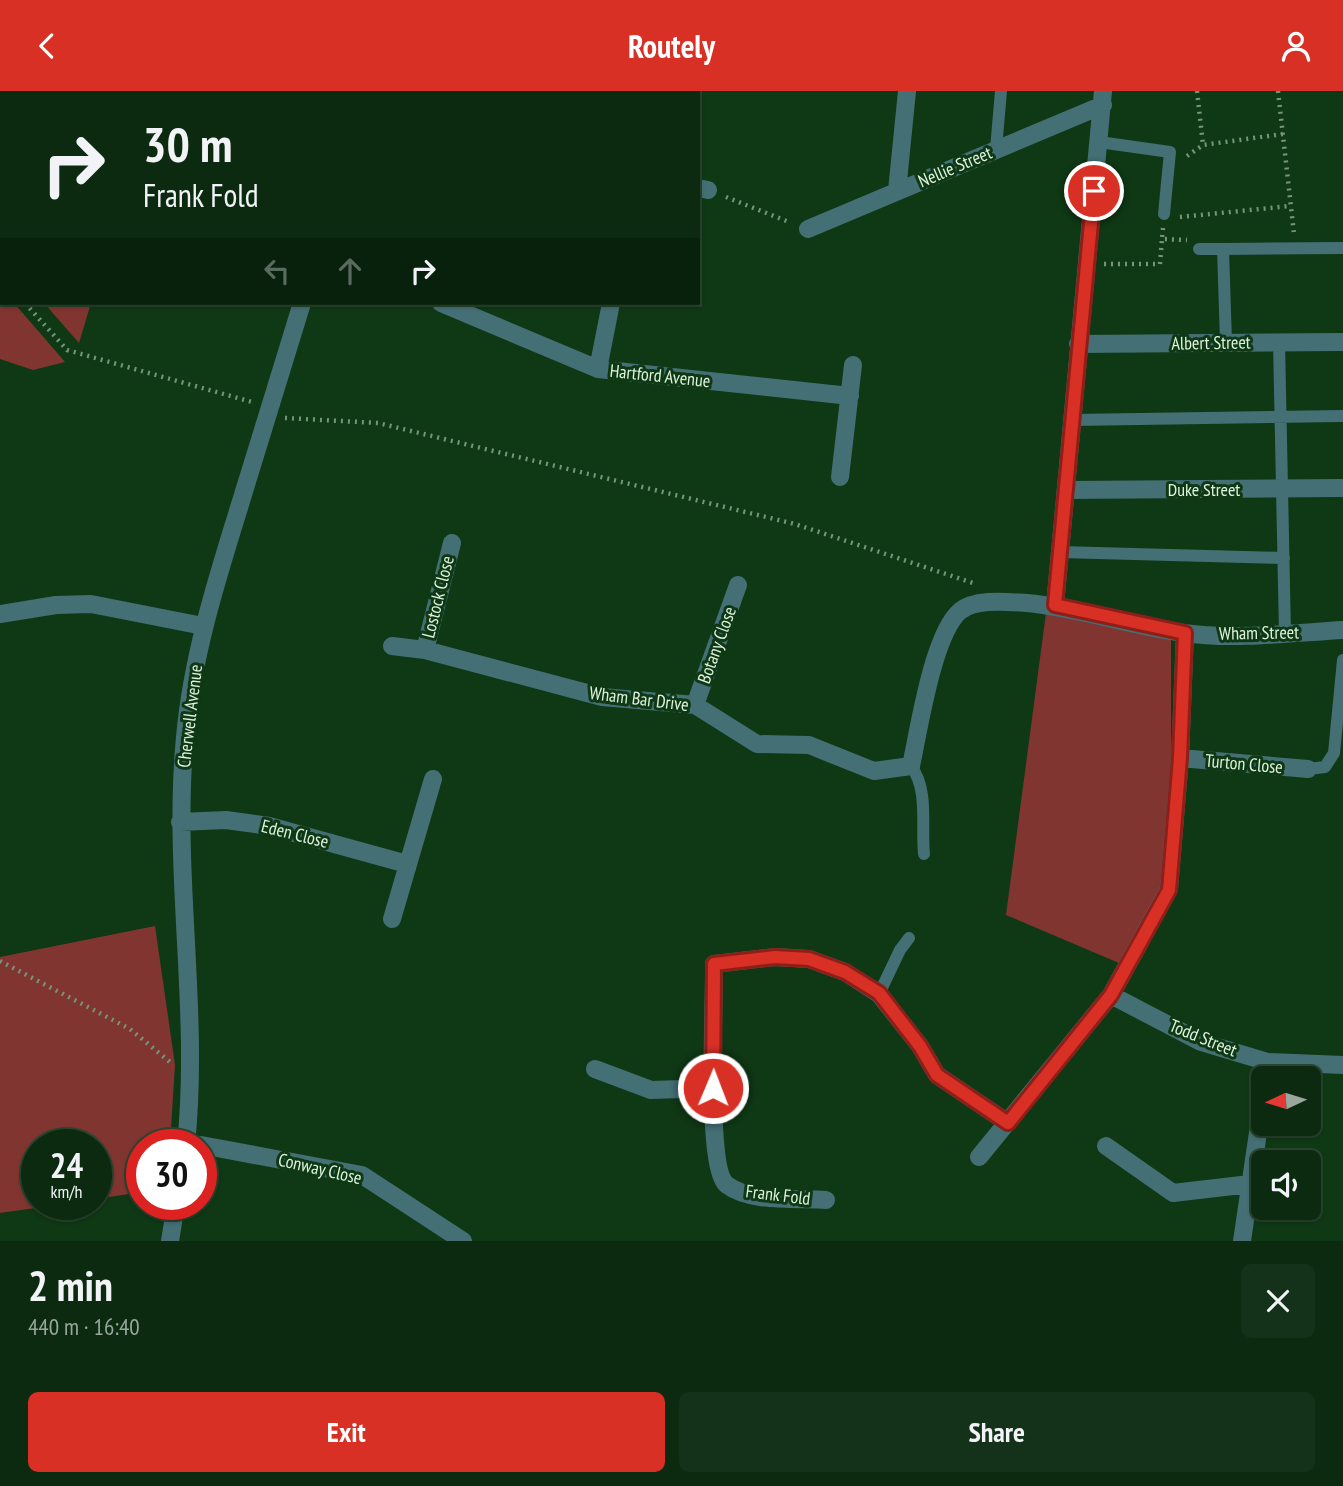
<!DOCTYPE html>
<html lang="en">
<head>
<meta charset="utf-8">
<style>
  body { margin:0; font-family:"PT Sans Narrow",sans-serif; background:#143219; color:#f1f3f6; height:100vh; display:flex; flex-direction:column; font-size:26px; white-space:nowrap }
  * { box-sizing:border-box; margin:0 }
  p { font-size:23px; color:#9aa79f }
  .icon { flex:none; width:38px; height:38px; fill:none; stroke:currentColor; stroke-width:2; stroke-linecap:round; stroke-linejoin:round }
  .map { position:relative; height:1150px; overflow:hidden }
  .details { display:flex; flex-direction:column; background:#0b2a10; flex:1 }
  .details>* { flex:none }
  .guide { position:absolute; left:0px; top:0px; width:700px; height:214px; box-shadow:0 2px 5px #0004,0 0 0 2px #2b4630; background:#0b2a10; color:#f1f3f6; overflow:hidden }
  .needle { width:46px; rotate:266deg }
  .controls { position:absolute; left:1251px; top:975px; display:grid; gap:14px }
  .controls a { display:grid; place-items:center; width:70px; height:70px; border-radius:10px; background:#0b2a10; box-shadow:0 2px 5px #0004,0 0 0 2px #2b4630; font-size:35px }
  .speed { position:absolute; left:21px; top:1038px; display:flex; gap:14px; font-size:35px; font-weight:700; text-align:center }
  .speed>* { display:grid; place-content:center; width:91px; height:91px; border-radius:50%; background:#0b2a10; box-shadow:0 2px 5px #0004,0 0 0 2px #2b4630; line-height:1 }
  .speed small { font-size:18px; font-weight:400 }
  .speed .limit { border:10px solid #d22; background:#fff; color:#111 }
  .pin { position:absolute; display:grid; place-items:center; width:60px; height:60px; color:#fff; margin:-30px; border:4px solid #fff; border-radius:50%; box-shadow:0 2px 7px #0007 }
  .me { position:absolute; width:77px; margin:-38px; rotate:1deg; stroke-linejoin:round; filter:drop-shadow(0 0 5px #0008) }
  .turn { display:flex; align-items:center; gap:24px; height:147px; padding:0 28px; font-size:32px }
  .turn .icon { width:91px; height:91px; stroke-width:2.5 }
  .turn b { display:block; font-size:49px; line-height:60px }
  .lanes { display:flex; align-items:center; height:66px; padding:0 28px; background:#0003; justify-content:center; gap:35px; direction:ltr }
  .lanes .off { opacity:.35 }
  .round { display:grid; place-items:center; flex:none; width:74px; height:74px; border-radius:10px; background:#143219 }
  .summary { display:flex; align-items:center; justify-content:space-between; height:119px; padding:0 28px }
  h1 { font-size:42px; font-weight:700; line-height:52px }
  .cta { display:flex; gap:14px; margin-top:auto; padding:14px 28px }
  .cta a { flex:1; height:80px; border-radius:10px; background:#d93025; color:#fff; font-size:28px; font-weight:700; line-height:80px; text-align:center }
  .cta a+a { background:#143219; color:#f1f3f6 }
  header { display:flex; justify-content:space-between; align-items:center; height:91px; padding:0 28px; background:#d93025; color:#fff; font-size:32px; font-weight:700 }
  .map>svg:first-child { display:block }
</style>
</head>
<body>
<header><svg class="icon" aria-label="back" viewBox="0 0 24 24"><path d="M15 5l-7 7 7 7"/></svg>Routely<svg class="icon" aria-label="person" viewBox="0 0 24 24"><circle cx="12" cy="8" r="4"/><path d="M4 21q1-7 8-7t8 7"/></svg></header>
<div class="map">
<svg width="1343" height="1150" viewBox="0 0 1343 1150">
  <rect width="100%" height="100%" fill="#0f3815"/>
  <path fill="#803530" d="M0,0H152L2,2V163Z
    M0,196L2,212H14L65,271L33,279L0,268Z
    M44,212H91L79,252Z
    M1046,522L1171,546V670L1162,797L1119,872L1006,824Z
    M155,835L175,974L170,1053L142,1054V1101L96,1108V1054H37V1113H63L0,1122V866Z"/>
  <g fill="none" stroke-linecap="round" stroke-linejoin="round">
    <path stroke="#769579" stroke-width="4.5" stroke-dasharray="2 5" stroke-linecap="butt" d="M1197,0L1203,54L1283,43
      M1278,0L1294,143
      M1187,65L1203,54
      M726,106L789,131
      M1180,126L1290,115
      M1163,137L1162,148L1187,149
      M1104,173H1160L1162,148
      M0,184L2,186
      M25,212L67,259L252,311
      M285,327L378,332L795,433L973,492
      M0,870L130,938L170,971"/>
    <path stroke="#436f75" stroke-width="12" d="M1099,51L1170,61L1164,123
      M996,58L1001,0
      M1199,158H1223
      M1226,251L1223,158L1343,157
      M1279,251L1285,543
      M1072,329L1343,325
      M1060,461L1284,467
      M911,675C929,699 921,734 924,763
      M1308,678L1325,676L1334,662L1343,569
      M879,903L900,859L909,847"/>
    <path stroke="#436f75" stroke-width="18" d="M366,2L367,0
      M698,97L708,99
      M897,100L907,0
      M808,138L1103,14
      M441,212L598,278L850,305
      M1078,253L1343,251
      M598,278L611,212
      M840,386L853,274
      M1066,399L1343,397
      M1055,514L1103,0
      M0,523L56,514L91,513L203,535
      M392,555L425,559L602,606L695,614L757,653L809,654L874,680L911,675C919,638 933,543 960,520C976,507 1008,511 1027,512C1080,517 1131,535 1184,542C1233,549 1293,542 1343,539
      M425,559L452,452
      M695,614L738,494
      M1180,667L1308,678
      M180,731L226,729L269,735L407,773
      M392,828L433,688
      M1111,904L1201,951L1268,971L1343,974
      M595,978L651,999L713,997
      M186,1054C200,917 172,782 185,646C192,568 215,494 238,420C259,350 281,281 302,212
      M201,1054L362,1084L463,1150
      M1106,1055L1173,1102L1250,1093
      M979,1066L1111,904L1169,798L1180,667L1185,542
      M826,1109C796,1107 751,1112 727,1094C705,1077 715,908 714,873L775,866L809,868L845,881L879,903L920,955L937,984L1008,1032
      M170,1150L176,1113
      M1242,1150L1264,1001"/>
  </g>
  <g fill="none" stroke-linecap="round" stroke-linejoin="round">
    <defs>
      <path id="route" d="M713,997L714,873L775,866L809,868L845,881L879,902L920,955L937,984L1008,1032L1111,904L1169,799L1180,667L1185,542L1055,514L1094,100"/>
    </defs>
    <use href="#route" stroke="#8d1f18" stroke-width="18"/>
    <use href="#route" stroke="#d93025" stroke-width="12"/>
  </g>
  <g text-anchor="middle" stroke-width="6" stroke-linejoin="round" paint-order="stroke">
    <g font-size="18" fill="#ddf3dd" stroke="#0f3815">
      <text transform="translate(955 76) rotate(-23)" y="6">Nellie Street</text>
      <text transform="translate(1211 252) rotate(-1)" y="6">Albert Street</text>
      <text transform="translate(660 285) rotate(6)" y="6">Hartford Avenue</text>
      <text x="1204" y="405">Duke Street</text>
      <text transform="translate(438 506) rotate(-76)" y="6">Lostock Close</text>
      <text transform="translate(1259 542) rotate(-1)" y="6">Wham Street</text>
      <text transform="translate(717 554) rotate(-70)" y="6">Botany Close</text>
      <text transform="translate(639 608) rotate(7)" y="6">Wham Bar Drive</text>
      <text transform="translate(190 625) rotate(-83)" y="6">Cherwell Avenue</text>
      <text transform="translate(1244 673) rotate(5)" y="6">Turton Close</text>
      <text transform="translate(295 743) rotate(14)" y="6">Eden Close</text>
      <text transform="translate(1203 947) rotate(22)" y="6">Todd Street</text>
      <text transform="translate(320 1078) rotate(13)" y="6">Conway Close</text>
      <text transform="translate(778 1104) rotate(7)" y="6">Frank Fold</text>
    </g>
  </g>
</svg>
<div class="controls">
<a><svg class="needle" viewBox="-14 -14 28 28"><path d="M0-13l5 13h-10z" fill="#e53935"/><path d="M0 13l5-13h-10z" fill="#9aa79f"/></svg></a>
<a><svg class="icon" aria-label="sound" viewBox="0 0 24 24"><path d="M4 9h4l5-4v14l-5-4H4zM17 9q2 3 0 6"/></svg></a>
</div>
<div class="speed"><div>24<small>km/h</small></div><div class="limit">30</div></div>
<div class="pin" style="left:1094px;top:100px;background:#d93025"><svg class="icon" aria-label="arrive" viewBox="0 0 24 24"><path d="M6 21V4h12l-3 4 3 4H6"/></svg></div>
<svg class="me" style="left:713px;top:997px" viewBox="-20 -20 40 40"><circle r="17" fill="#d93025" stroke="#fff" stroke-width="3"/><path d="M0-11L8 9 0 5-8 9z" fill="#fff"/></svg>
<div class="guide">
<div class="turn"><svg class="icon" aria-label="right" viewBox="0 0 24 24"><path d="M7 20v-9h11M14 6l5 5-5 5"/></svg><div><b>30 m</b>Frank Fold</div></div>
<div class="lanes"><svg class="icon off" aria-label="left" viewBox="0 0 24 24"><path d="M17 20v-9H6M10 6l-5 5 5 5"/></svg><svg class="icon off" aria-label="ahead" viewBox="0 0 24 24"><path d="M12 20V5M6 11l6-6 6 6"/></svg><svg class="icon" aria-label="right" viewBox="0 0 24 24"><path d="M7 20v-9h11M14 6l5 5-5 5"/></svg></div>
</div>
</div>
<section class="details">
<div class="summary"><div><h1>2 min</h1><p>440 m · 16:40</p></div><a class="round"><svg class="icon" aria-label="close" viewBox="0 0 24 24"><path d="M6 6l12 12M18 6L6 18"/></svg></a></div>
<div class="cta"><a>Exit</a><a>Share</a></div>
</section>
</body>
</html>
